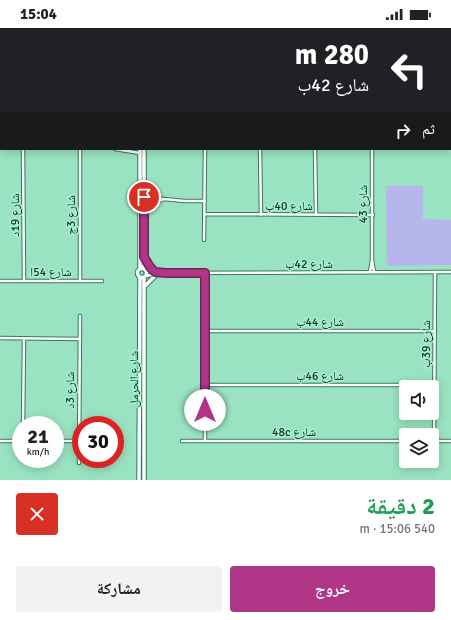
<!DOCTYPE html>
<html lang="ar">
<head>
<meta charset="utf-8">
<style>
  body { margin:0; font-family:Signika,"Noto Naskh Arabic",sans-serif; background:#f2f2f2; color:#202124; direction:rtl; height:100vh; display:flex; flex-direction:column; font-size:15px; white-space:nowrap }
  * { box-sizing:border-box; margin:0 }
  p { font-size:13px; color:#757577 }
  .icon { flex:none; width:22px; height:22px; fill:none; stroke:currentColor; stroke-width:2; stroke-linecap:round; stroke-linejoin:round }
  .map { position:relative; height:452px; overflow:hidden; direction:ltr }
  .side { display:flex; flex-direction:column; background:#fff; flex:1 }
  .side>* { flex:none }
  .hud { position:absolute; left:0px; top:0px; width:451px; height:122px; box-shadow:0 2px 10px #0003; direction:rtl; background:#202124; color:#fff; overflow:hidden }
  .fabs { position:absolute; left:399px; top:352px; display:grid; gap:8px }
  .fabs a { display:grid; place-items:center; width:40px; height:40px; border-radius:4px; background:#fff; box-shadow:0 2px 10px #0003; font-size:20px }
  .speed { position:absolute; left:12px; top:388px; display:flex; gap:8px; font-size:20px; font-weight:700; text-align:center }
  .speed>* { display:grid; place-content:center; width:52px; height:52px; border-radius:50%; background:#fff; box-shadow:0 2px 10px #0003; line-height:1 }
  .speed small { font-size:10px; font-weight:400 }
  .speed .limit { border:6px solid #d22; background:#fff; color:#111 }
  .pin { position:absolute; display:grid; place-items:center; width:34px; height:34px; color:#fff; margin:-17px; border:2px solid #fff; border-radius:50%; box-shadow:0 1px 4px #0007 }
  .me { position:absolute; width:44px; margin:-22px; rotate:0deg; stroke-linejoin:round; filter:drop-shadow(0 0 3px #0008) }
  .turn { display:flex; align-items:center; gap:14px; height:84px; padding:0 16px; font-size:18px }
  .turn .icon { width:52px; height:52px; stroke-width:2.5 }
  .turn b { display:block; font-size:28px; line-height:34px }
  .then { display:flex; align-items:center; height:38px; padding:0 16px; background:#0003; gap:8px; font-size:15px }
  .round { display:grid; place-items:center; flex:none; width:42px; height:42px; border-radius:4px; background:#f2f2f2 }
  .headline { display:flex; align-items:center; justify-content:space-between; height:68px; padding:0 16px }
  h1 { font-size:24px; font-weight:700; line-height:30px; color:#1e9e55 }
  .button { display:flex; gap:8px; margin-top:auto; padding:8px 16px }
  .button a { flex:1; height:46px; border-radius:4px; background:#b13587; color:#fff; font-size:16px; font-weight:700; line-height:46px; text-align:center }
  .button a+a { background:#f2f2f2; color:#202124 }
  .status { display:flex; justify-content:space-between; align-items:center; height:28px; padding:0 20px; background:#fff; direction:ltr }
  .status svg { height:11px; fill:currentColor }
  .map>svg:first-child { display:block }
</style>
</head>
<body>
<div class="status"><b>15:04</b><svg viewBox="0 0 49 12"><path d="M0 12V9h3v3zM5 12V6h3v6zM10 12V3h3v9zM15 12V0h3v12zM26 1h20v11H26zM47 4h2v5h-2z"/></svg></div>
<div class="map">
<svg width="451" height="452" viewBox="0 0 451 452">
  <rect width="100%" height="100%" fill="#9ae3c2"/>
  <path fill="#b6b6ec" d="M386,158H423V191L451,192V237L387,238Z"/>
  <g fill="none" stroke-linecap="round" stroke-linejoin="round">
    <defs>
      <path id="minor" d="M203,0V1
        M431,0V1
        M80,1V0
        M136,1V0
        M149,1V0
        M372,1V0
        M0,24H1
        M450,37H451
        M0,59H1
        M450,93H451
        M0,117H1
        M23,121L24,253
        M115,121L140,125
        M260,121L261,187
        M315,121L316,186
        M372,121V232L374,244
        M144,169L184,173H205
        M144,179L164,171
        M205,186L373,187
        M204,212L205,121
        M145,243L162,245
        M370,244L372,232
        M145,248L166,245L451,244
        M0,253H102
        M80,253V121
        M205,303H435
        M0,310L80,311
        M205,357H435
        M23,397L24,311
        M0,413H21
        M55,413H79
        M182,413H406
        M205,413V245
        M432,413H451
        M434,413L435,244
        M79,435L80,288"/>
      <path id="tertiary" d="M139,0V1
        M145,1V0
        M145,231L149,239L155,244
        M137.5 245a4.5 4.5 0 1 1 9 0a4.5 4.5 0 1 1-9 0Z
        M140,241V121
        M144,241V121
        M144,249V452
        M144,259L156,247
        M139,452L140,249"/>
    </defs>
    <use href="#minor" stroke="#30795c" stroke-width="4.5"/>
    <use href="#tertiary" stroke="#30795c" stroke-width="5.5"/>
    <use href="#minor" stroke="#fff" stroke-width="2.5"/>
    <use href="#tertiary" stroke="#fff" stroke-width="3.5"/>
  </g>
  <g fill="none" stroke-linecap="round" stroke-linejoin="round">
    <defs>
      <path id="route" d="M144,169V229L150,239L155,244L166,245H205V382"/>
    </defs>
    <use href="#route" stroke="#732258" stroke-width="10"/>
    <use href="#route" stroke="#b13587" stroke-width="7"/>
  </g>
  <g text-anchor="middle" stroke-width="3" stroke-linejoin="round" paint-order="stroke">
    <g font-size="12" fill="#112f23" stroke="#a7f0cf">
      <text transform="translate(363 176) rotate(-90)" y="4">شارع 43</text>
      <text x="289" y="182">شارع 40ب</text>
      <text transform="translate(15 187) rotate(-90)" y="4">شارع 19د</text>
      <text transform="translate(71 187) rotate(-90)" y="4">شارع 3ج</text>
      <text x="309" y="240">شارع 42ب</text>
      <text x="51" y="248">شارع 54ا</text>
      <text x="320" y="298">شارع 44ب</text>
      <text transform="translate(426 316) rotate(-90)" y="4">شارع 39ب</text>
      <text x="320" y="352">شارع 46ب</text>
      <text transform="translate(134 351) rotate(-90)" y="4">شارع الحرمل</text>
      <text transform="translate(70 362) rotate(-90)" y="4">شارع 3د</text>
      <text x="294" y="408">48c شارع</text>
    </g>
  </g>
</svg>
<div class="fabs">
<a><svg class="icon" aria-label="sound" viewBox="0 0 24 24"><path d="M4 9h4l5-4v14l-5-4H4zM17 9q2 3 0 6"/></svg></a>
<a><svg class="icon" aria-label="layers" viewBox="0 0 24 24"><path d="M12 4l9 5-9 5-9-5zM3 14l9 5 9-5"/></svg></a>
</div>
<div class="speed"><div>21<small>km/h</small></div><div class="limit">30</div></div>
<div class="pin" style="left:144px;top:169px;background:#d93025"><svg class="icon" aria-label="arrive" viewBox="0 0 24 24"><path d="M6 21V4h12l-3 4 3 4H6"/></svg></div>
<svg class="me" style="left:205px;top:382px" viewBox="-20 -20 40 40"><circle r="19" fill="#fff"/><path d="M0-13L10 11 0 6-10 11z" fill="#b13587"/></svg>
<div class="hud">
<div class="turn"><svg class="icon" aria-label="left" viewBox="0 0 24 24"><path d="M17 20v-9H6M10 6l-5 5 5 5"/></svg><div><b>280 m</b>شارع 42ب</div></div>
<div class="then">ثم<svg class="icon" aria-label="right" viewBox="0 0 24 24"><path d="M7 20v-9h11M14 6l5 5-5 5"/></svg></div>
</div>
</div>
<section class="side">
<div class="headline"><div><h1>2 دقيقة</h1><p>540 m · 15:06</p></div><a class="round" style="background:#d93025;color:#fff"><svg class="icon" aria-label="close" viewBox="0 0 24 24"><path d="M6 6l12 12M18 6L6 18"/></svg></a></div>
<div class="button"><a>خروج</a><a>مشاركة</a></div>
</section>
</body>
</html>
